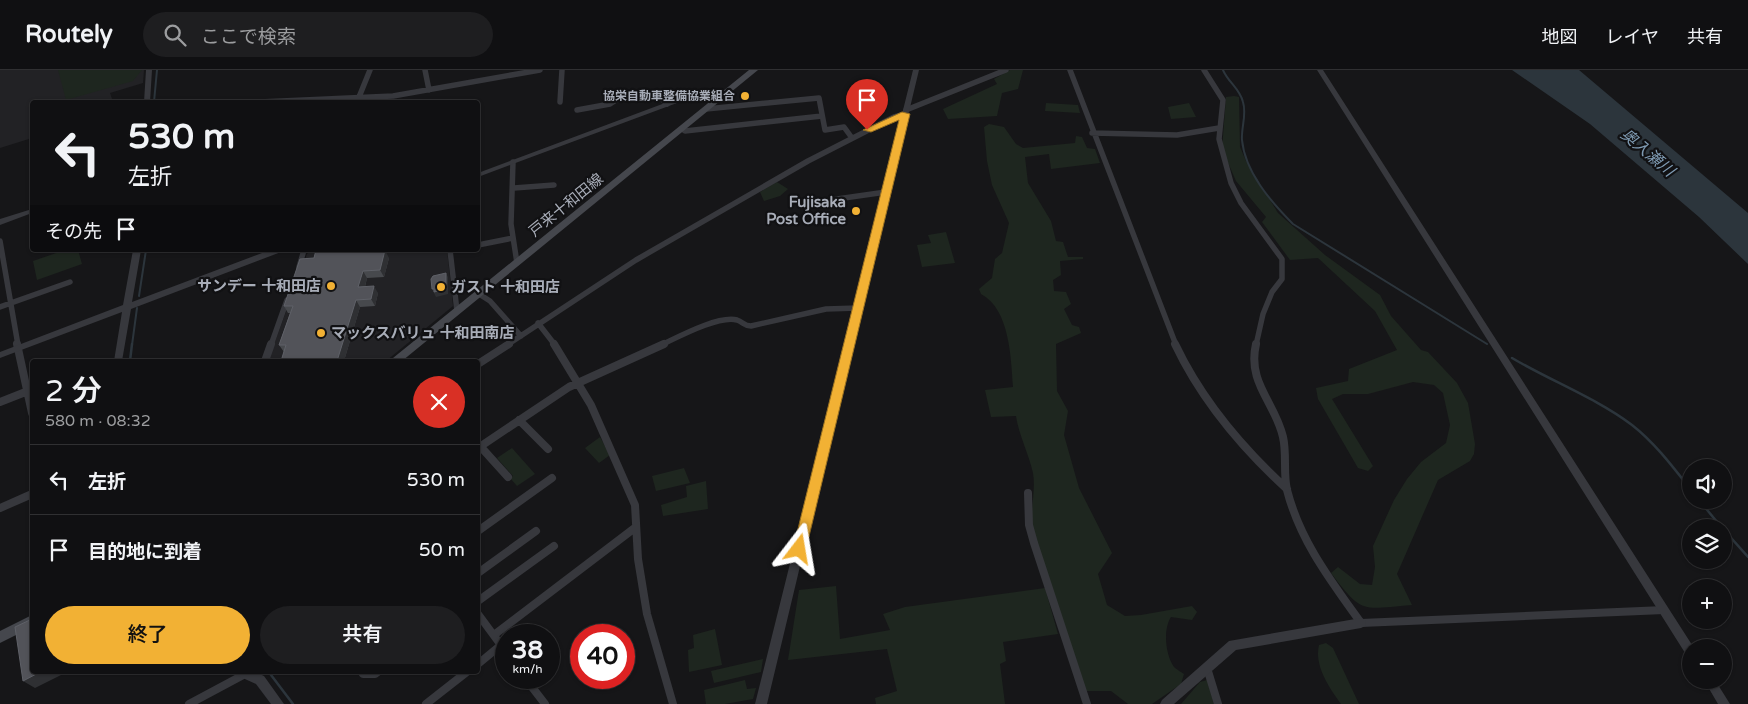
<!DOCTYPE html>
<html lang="ja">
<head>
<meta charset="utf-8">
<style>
  body { margin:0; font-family:"Varela Round","Noto Sans JP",sans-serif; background:#1e1e20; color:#f1f3f6; height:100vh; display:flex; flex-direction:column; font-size:19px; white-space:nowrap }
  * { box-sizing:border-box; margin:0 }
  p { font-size:16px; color:#9c9d9f }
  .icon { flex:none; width:28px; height:28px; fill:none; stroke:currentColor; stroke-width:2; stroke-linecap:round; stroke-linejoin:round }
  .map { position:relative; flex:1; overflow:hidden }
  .side { position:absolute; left:30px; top:289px; width:450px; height:315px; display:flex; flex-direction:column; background:#101012; border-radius:5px; box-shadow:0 1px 4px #0004,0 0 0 1px #303032 }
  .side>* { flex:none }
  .banner { position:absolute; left:30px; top:30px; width:450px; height:152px; border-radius:5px; box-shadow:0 1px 4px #0004,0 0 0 1px #303032; background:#101012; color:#f1f3f6; overflow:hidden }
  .fabs { position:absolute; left:1682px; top:389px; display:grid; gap:10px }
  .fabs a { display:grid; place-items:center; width:50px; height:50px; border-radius:50%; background:#101012; box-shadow:0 1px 4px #0004,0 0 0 1px #303032; font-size:25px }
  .speed { position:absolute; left:495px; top:554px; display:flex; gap:10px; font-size:25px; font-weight:700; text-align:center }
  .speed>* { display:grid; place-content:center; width:65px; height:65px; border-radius:50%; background:#101012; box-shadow:0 1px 4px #0004,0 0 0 1px #303032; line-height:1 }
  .speed small { font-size:12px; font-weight:400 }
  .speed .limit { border:8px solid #d22; background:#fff; color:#111 }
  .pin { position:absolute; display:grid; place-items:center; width:42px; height:42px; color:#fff; margin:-51px -21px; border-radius:50% 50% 50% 0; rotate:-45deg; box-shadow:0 0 5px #0007 }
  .pin .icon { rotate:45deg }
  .me { position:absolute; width:55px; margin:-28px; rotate:14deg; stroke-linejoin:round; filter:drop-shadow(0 0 4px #0008) }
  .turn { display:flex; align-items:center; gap:18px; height:105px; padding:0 15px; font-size:22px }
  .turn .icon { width:65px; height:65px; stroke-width:2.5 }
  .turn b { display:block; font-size:35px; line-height:42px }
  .then { display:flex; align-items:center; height:48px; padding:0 15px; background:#0003; gap:10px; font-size:19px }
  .round { display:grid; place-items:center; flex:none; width:52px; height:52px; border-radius:26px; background:#1e1e20 }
  .summary { display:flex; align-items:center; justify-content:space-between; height:85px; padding:0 15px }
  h1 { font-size:30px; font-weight:600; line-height:38px }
  .button { display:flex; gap:10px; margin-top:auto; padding:10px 15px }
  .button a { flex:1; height:58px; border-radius:30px; background:#f2b134; color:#111; font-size:20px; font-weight:600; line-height:58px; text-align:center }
  .button a+a { background:#1e1e20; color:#f1f3f6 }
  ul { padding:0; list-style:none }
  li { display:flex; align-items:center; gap:15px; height:70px; padding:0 15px; border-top:1px solid #303032 }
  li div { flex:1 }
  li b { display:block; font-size:19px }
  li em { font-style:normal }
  header { display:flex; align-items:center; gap:30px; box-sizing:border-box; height:70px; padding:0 25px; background:#101012; border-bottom:1px solid #303032 }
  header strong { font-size:24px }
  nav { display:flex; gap:28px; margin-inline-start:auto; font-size:18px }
  .search { width:350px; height:45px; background:#1e1e20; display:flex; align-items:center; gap:12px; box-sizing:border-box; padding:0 18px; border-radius:28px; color:#9c9d9f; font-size:19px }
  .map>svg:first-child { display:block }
</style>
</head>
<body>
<header>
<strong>Routely</strong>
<div class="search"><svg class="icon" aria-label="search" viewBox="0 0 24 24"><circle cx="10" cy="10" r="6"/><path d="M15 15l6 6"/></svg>ここで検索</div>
<nav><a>地図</a><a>レイヤ</a><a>共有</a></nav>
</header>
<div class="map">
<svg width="1748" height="634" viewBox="0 0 1748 634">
  <rect width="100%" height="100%" fill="#161618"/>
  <path fill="#222225" d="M0,0H144L143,13L110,23L113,32H32V68L0,78Z
    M355,180H447L453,236L386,291H268L307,184L310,181Z"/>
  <path fill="#1e261f" d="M58,0H142L133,11L66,30Z
    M1010,0H1023L1018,19L1002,23L997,46L948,49L943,39L997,14L994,9Z
    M1234,26L1239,27L1240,77L1246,91L1278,143L1325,185L1380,225L1391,246L1421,280L1428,282L1457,313L1468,333L1475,374L1474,384L1470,391L1438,410L1397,504L1412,535C1361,539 1363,545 1331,503L1338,497L1360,514L1372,515L1375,497L1373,476L1394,430L1407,409L1421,392L1446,373L1450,355L1443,323L1434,315L1413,312L1368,324H1343L1332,329L1373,396L1368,401L1358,398L1318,329L1316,318L1348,311L1349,299L1397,280L1375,241L1318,188L1290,190L1262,152L1266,147L1236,111L1222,79L1226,27Z
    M1046,33L1078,35L1080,43L1045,41Z
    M1189,33L1196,47L1171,49L1168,37Z
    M989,54L1004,57L1016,74L1023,78L1075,73L1076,66L1082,67L1087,78L1095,79L1100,93L1051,99L1049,84L1025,87L1028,113L1051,151L1056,171L1063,172L1068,187H1083V189L1060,191L1061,205L1053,210L1054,221L1066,222L1071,234L1064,239L1072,255L1079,257L1081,263L1056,274L1057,321L1068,341L1064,365L1079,418L1112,483L1098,504L1107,535L1125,546L1141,545L1192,536L1197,542L1192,550L1171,547C1163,559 1165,584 1174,597C1176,599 1181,602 1184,604L1181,614L1152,634H1128L1111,621H1085L1032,459C1030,440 1036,421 1033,403C1029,384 1019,366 1016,346L991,347L985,320L1013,317C1011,289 1010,239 981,224L979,219L992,208L995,189L1002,183L1009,153L992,115L987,91L984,57Z
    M777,112L788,119L780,126L764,131L760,122Z
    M946,162L955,193L922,197L917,175L931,173L928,165Z
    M65,180H78L82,194L37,210L33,191Z
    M600,367L610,385L599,393L585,378Z
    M512,378L535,404L517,416L510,408L513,406L497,388Z
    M684,398L690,413L656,421L652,406Z
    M706,411L708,439L663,446L661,435L687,427L686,416Z
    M836,516L840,569L890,560L883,544L905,537L1045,518L1058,564L1003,572L1006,591L1000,594L1005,634H876L875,628L897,621L887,579L788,590L799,520Z
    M715,559L722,595L689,602L688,580L694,578L693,565Z
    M1326,573L1333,578L1359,634H1341C1329,617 1314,596 1319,575Z
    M763,589L761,602L714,613L711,601Z
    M745,610L747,619L756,618L753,629L725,634H706L704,620Z
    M1207,610L1214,634H1181L1200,612Z"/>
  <path fill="#2c353c" d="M1512,0H1579L1748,143V194L1699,147L1590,54Z"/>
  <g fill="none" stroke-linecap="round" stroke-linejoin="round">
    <path stroke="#2c353c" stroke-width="2" d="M1223,0C1228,12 1240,19 1243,32C1247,45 1241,57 1242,70C1245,102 1271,132 1293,154L1487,274
      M154,32L157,0
      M139,226L146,180
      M132,275L137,238"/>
    <path stroke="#2c353c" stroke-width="2.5" d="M1512,288C1551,311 1596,328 1632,355C1655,373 1673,397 1691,420
      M130,291L132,274
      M1699,430L1722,458
      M1724,460L1748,487
      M268,601L293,634"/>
    <path stroke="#37383d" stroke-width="5.5" d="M425,0L429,20
      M1070,0L1176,275
      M1204,0L1223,30L1219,69L1231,113L1241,133L1282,189V209L1272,222L1263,244L1256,275
      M259,32L393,26L540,0
      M357,32L370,0
      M560,32L562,0
      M706,39L819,28L825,60L844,57L852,68
      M577,40L610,34L616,30L657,24L667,34
      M906,40L1006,0
      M682,59L685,61L822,46
      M1092,63L1177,65L1219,58
      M513,92L511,154L517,193
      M514,118L554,115
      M802,134L886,122
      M0,171L18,275
      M478,175L513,168
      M450,180L457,241
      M299,197L304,180
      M479,224L490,231L521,266
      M0,237L70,212
      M538,253L555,275
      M271,275L287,230
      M507,275L636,190L808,91L894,47L905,44
      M661,275C678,267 719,245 737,250C743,252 744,256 751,256L826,239L858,238"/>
    <path stroke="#37383d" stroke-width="8" d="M17,274L32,343
      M554,274L591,335L635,435L638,489L647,544L673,634
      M1175,274C1202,331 1241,377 1287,419
      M1256,274C1247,313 1275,332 1283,367C1287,384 1283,403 1287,420C1300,471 1331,511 1361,553L1664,540
      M265,291L271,274
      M478,294L509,274
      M0,332L28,321
      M519,350L548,379
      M480,376L508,407
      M478,378L569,317L664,274
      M1028,423L1029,455L1034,473L1087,634
      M0,438L32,424
      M478,461L552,408
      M478,503L536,461
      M478,531L554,476
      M478,544L506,582
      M494,565L636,457
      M478,594L501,575
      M1207,598L1218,634
      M361,601L363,604H375L379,601
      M525,608L545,634
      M189,634L247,603
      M426,634L468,601"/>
    <path fill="#37383d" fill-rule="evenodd" d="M146,0H152L150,32H144Z
      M913,0H919L767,634H755Z
      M1317,0H1323L1694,578H1691V587L1687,586Z
      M696,23L720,30L717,32L696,27L685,30L478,107V103L681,27Z
      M32,139V143L0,155V149Z
      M133,180H141L132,232L270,180H282L281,182L131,239L122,291H114L122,242L0,288V282L123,235Z
      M1361,548L1365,550L1366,553L1365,556L1361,558L1236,580L1174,634H1160L1162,630L1229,571Z
      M235,601H253L264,606L284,634H271L256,614L236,605Z
      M1704,610H1715L1730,634H1718Z"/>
    <path fill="#45474d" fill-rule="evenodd" d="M749,0H758L402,291H391L393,288Z
      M32,545V557L0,573V561Z"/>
  </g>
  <path fill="#47494d" d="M316,180H371L372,182L389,188L384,207L367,208L365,217L378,223L375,236L360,237L344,291H281L284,282L279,275L290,243H288L284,236L314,188Z"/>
  <path fill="#2f3033" d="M385,180L389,188L384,207L380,200Z
    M363,201L367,208L363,224L358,217Z
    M446,203L448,207V224L436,227L432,219Z
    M374,216L378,223L375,236L371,229Z
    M356,230L360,237L344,291H337Z
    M42,601H69L35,618L23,611Z"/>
  <path fill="#525359" stroke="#5f6168" d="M316,180H369L368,182L385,180L380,200L363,201L358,217L374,216L371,229L356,230L337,291H281L286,275H279L293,236H284L300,189L314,188Z
    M446,203V219L434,222V219H432L431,209L433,206Z
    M32,549V601H42L23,611L15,557Z"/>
  <path fill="#f2b134" stroke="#9d7322" d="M902,42L910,44L806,479L804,483L799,485L795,483L793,479L899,50L871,62L863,60Z"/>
  <g fill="#f2b134" stroke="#111113" stroke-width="2">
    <circle cx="745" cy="26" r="5"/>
    <circle cx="856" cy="141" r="5"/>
    <circle cx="331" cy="216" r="5"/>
    <circle cx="441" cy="217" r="5"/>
    <circle cx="321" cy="263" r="5"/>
  </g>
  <g text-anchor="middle" stroke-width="4.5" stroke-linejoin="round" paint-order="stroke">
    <g font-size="12" font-weight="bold" fill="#a8adb8" stroke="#111113" text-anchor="end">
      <text x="735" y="30">協栄自動車整備協業組合</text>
    </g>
    <g font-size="15" font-weight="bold" fill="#a8adb8" stroke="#111113" text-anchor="end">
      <text x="846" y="137">Fujisaka<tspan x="846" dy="17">Post Office</tspan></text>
      <text x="321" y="221">サンデー 十和田店</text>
      <text x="451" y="222" text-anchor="start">ガスト 十和田店</text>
      <text x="331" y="268" text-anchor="start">マックスバリュ 十和田南店</text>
    </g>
    <g font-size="15" fill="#a8adb8" stroke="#111113">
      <text transform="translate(566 135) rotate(-39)" y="5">戸来十和田線</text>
    </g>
    <g font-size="16" font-style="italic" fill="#7f9bb3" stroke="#111113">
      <text transform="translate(1648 82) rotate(40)" y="6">奥入瀬川</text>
    </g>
  </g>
</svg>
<div class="fabs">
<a><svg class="icon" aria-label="sound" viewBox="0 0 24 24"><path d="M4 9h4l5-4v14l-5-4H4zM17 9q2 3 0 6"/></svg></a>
<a><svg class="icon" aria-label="layers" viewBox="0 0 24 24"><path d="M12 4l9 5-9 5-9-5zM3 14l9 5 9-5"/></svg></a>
<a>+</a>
<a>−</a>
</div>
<div class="speed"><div>38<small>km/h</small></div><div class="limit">40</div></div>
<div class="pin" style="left:867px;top:60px;background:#d93025"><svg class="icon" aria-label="arrive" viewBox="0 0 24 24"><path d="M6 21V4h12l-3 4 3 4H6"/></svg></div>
<svg class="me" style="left:799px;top:479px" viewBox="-20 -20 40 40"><path d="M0-17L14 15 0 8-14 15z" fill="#f2b134" stroke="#fff" stroke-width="4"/></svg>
<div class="banner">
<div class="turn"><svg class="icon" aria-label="left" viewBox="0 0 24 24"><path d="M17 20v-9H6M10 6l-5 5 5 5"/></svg><div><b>530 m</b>左折</div></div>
<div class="then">その先<svg class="icon" aria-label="arrive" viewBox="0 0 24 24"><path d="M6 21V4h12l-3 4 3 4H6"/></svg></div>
</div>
<section class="side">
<div class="summary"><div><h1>2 分</h1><p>580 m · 08:32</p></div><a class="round" style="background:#d93025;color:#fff"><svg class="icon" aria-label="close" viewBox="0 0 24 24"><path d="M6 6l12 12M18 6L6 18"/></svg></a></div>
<ul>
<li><svg class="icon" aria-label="left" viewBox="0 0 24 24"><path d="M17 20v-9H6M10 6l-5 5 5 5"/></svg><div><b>左折</b></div><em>530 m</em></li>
<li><svg class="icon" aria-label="arrive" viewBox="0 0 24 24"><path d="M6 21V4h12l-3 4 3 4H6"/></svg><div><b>目的地に到着</b></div><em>50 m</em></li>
</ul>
<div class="button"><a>終了</a><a>共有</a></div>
</section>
</div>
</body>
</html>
